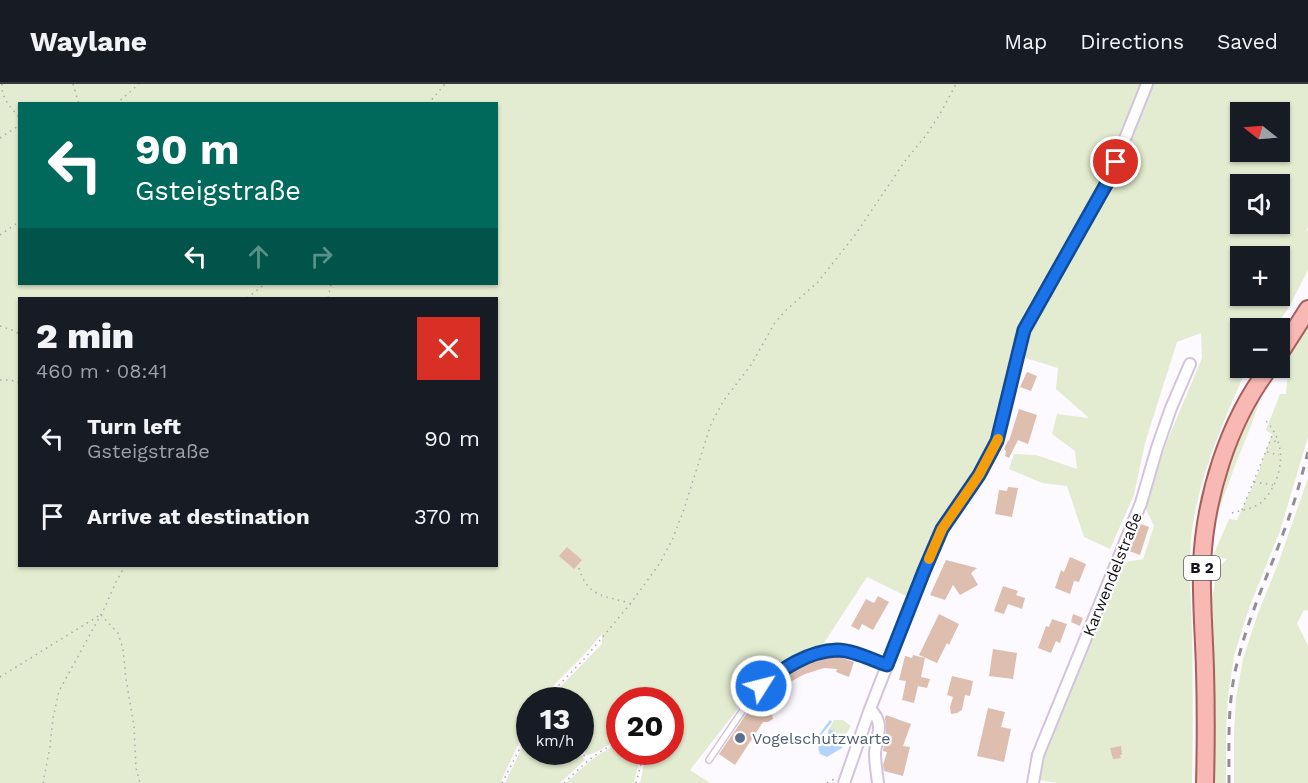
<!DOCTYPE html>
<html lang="en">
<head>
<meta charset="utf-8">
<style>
  body { margin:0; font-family:"Work Sans",sans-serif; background:#242831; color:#f1f3f6; height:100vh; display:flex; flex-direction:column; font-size:22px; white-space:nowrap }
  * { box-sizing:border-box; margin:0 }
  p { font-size:20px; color:#9ea1a6 }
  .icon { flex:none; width:33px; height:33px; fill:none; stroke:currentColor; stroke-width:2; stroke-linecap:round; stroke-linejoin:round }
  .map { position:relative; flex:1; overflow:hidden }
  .panel { position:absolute; left:18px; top:213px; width:480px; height:270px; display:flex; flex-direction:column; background:#171b24; border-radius:0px; box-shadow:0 2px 4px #0004 }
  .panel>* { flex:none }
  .hud { position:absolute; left:18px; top:18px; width:480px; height:183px; border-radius:0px; box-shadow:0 2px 4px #0004; background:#00695c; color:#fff; overflow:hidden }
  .needle { width:39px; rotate:287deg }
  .tools { position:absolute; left:1230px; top:18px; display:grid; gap:12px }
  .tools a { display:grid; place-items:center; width:60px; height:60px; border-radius:0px; background:#171b24; box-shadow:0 2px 4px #0004; font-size:30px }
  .speed { position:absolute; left:516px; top:603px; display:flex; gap:12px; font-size:30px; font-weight:700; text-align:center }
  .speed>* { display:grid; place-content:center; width:78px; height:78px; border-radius:50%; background:#171b24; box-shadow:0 2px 4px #0004; line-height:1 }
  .speed small { font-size:15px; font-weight:400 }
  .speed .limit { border:9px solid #d22; background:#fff; color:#111 }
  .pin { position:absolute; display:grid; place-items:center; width:51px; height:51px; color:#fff; margin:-26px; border:3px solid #fff; border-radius:50%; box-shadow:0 2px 6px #0007 }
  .me { position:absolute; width:66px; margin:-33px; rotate:54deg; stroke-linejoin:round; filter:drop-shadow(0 0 4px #0008) }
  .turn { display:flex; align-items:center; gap:21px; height:126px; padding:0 18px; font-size:27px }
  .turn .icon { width:78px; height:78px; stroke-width:2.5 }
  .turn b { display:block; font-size:42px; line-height:51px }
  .lanes { display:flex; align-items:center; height:57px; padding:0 18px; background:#0003; justify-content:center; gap:30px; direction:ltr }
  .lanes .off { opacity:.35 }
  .round { display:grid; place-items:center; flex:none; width:63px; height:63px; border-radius:0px; background:#242831 }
  .summary { display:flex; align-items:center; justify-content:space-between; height:102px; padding:0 18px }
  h1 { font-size:36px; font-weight:800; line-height:45px }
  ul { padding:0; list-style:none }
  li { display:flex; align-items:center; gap:18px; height:78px; padding:0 18px }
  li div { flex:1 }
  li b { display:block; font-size:22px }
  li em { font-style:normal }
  header { display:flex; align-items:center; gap:36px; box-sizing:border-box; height:84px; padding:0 30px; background:#171b24; border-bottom:2px solid #363941 }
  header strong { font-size:28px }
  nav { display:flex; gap:33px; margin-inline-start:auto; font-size:21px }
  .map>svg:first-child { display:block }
</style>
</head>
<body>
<header>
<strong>Waylane</strong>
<nav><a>Map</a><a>Directions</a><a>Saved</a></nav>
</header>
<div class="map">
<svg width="1308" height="699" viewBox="0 0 1308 699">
  <rect width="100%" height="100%" fill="#fcf9ff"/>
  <path fill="#e3ecd0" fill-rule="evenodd" d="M0,0H1308V143L1306,146L1308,147V186L1288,225L1274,244H1240V284H1247C1225,334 1202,384 1193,439C1187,475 1191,512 1192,548C1193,599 1193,649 1192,699H1057L1039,696L1042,672L1120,479L1143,475L1154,442L1144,421L1168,355L1202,274L1201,249L1177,258L1145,359L1134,411L1110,465L1084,453L1067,402L1042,399L1009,385L1014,370L1036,371L1077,385L1075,367L1052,350L1057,330L1089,334L1056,305L1058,284L1013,270L992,355L976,385L955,417L940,445L908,513L867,493L818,568L787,579L770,590L755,603L690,686L710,699H640L647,668H670V616H620L619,655C610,659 596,670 587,671L581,662L580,616H551L559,604L602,560V550L583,572L555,600L544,616H530L529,639L524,648L501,697L502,699H0ZM20,20H496V200H20ZM1240,28H1280V68H1240ZM1240,100H1280V140H1240ZM1240,172H1280V212H1240ZM20,214H496V482H20Z
    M1308,242V353L1280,447L1249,524L1234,572L1228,612L1226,648V699H1213L1214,565L1212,516L1217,485L1227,475L1213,472L1229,435L1237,436L1257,392L1272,350L1266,346L1280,310H1286L1288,289L1286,274Z
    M1269,289L1251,342L1236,379L1218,428L1213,450H1210L1222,387Z
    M1308,394V527L1304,526L1297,539L1308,562V699H1234V649L1236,614L1243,575L1258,529L1278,480Z
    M834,636H843L851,642L843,655L835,647L829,645Z
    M529,649L530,668H579L585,676L560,699H505Z
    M619,660L620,668H641L634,699H566C582,684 598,668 619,660Z"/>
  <path fill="#b5d4fa" d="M830,636L832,638L822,650L821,657L826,656L829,645L835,647L843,655L842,664L827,673L820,670C815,653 820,649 830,636Z"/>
  <path fill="#debfaf" d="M1027,288L1037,292L1031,307L1020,303Z
    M1019,325L1037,331L1028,360L1018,356L1009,374L1005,372L1006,367L1004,365L1008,356L1009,357Z
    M1008,403L1018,404L1012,433L995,430L999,406L1007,407Z
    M1141,440L1149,443L1140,471L1129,467Z
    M567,463L582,476L574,485L559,472Z
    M1070,473L1086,480L1079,498L1074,497L1070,510L1055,504L1061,486L1064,488Z
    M946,476L977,484L971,489L978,501L960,511L953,501L945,516L930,511Z
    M1003,502L1018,507L1016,511L1025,514L1022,525L1008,520L1004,530L994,527Z
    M878,512L889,518L873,546L862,540L859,546L851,542L866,515L874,519Z
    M939,530L959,540L949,561L947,559L937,579L919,571Z
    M1073,530L1083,534L1080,542L1071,538Z
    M1052,535L1067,540L1060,559L1056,557L1051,569L1038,564L1046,542L1049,543Z
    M993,565L1017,569L1013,595L989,592Z
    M913,571L925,574L921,593L930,595L927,604L918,602L914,619L902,616L906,597L899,596L905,572L912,574Z
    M830,573H839L854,578L849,593L836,588L837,585L824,584L805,590L788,599L770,613L763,624L772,630L773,635L768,638H763L735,681L719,670L762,607L763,608L766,605L795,583L816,576Z
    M952,592L973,597L970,612L965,611L962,626L957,629L951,630L950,623L953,613L947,611Z
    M988,624L1005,628L1001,643L1011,645L1004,678L977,672Z
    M886,631L911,640L903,662L910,663L903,692L884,687L883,681L887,668L883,667L886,647L885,634Z
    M1121,662L1122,671H1120L1121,674L1113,675L1110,664Z"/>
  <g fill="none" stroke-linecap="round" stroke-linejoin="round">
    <defs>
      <path id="service" d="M709,676L758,604L793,579L820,569L838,566L855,569L887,581"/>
      <path id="minor" d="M870,625C886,641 876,651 875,670C875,680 877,689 878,699
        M844,699L870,625L924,487L942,445L979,391L997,357L1024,246L1108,97L1147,0
        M1033,699L1038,671L1141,419L1157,364L1171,324L1190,280"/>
      <path id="primary" d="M1280,269L1308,225
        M1205,699C1206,661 1206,623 1205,585C1204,550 1201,515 1202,480C1205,413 1228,338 1269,284"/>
    </defs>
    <use href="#service" stroke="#d2c3de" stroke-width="8"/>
    <use href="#minor" stroke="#d2c3de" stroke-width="14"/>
    <use href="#primary" stroke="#a65f5d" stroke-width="20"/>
    <path stroke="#aca9b0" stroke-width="1.5" stroke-dasharray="1.5 4.5" stroke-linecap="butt" d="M2,0C1,14 11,24 20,34
      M73,0L79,20
      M116,20L139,0
      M428,20L445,0
      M0,54L20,41
      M0,151L20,137
      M247,214L265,200
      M328,214L331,200
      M0,242L15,247L20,251
      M1247,291L1251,284
      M0,296H10L20,299
      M1275,358V356
      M1267,368L1279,371
      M1254,398L1273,401
      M1242,426L1274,347
      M1232,429C1241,426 1250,426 1259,420C1264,417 1268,411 1271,406C1285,384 1284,354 1265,336
      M579,484C587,513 605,512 630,519
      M101,531L118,549L123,565L126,595L134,642L136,684L140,699
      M0,593L100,531
      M548,616L557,603L585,574L631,519L660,479L673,454L684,425L711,340L724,316L751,281L774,240L785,227L818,198L855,151L905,77L927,50L940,30L956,0
      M580,666L587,675
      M43,699L50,663L53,634L59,607L104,525L116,498L125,482
      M502,699L530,645
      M564,699C581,683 597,666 620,658
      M636,699L644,668
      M827,699L834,695"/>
    <use href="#service" stroke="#fff" stroke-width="5"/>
    <use href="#minor" stroke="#fff" stroke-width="10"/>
    <use href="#primary" stroke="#f8b8b3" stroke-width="16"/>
    <path stroke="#928e96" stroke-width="3" stroke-dasharray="8 8" stroke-linecap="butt" d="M1229,699C1229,656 1227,613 1239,572C1250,529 1269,489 1284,447C1294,421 1301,395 1308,368"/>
  </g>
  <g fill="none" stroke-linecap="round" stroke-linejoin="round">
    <defs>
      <path id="route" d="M761,602C782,585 808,567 837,566C853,566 872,576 887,581L924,487L942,445L979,391L997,357L1024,246L1108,97L1116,78"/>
    </defs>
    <use href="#route" stroke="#114b97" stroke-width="15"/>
    <use href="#route" stroke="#1a73e8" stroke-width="10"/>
    <path stroke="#f59e0b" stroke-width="10" d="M929,475L942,445L979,391L998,355"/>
  </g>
  <circle fill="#5c6f8a" stroke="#fff" stroke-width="2" cx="740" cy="654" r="6"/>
  <g text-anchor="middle" stroke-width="4.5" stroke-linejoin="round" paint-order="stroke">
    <rect fill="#fff" stroke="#5c585f" stroke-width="1.5" x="1184" y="472" width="36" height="24" rx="4.5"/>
    <g font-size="15" font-weight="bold" fill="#16111b">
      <text x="1202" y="489">B 2</text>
    </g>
    <g font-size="16" fill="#16111b" stroke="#fff">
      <text transform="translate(1112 490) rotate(-68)" y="6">Karwendelstraße</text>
    </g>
    <g font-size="16" fill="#4e5e75" stroke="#fff" text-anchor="start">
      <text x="752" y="660">Vogelschutzwarte</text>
    </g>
  </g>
</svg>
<div class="tools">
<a><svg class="needle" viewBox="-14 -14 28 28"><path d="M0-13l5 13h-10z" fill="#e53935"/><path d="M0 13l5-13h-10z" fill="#9ea1a6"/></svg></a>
<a><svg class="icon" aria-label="sound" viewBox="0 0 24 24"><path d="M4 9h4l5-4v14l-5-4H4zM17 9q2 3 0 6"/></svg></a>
<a>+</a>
<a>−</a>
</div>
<div class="speed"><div>13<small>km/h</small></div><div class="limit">20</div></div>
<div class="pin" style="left:1116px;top:78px;background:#d93025"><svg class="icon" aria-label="arrive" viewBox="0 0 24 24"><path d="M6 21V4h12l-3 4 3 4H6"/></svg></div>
<svg class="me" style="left:761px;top:602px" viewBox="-20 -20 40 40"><circle r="17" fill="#1a73e8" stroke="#fff" stroke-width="3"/><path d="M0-11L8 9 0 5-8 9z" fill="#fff"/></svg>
<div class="hud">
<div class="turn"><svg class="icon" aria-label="left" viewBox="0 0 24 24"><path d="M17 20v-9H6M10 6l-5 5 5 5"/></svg><div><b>90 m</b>Gsteigstraße</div></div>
<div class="lanes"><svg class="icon" aria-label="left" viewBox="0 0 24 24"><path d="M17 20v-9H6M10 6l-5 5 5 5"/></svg><svg class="icon off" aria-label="ahead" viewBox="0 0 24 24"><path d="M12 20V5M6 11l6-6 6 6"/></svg><svg class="icon off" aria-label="right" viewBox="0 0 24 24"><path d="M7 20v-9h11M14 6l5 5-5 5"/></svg></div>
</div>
<section class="panel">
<div class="summary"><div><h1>2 min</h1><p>460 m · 08:41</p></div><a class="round" style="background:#d93025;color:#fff"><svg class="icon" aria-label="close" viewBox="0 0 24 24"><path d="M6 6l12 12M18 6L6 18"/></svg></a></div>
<ul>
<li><svg class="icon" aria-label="left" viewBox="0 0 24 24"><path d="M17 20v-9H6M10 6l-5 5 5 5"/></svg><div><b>Turn left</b><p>Gsteigstraße</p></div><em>90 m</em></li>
<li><svg class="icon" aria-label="arrive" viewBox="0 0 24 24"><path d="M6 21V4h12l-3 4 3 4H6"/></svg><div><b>Arrive at destination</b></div><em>370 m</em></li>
</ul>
</section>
</div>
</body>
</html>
